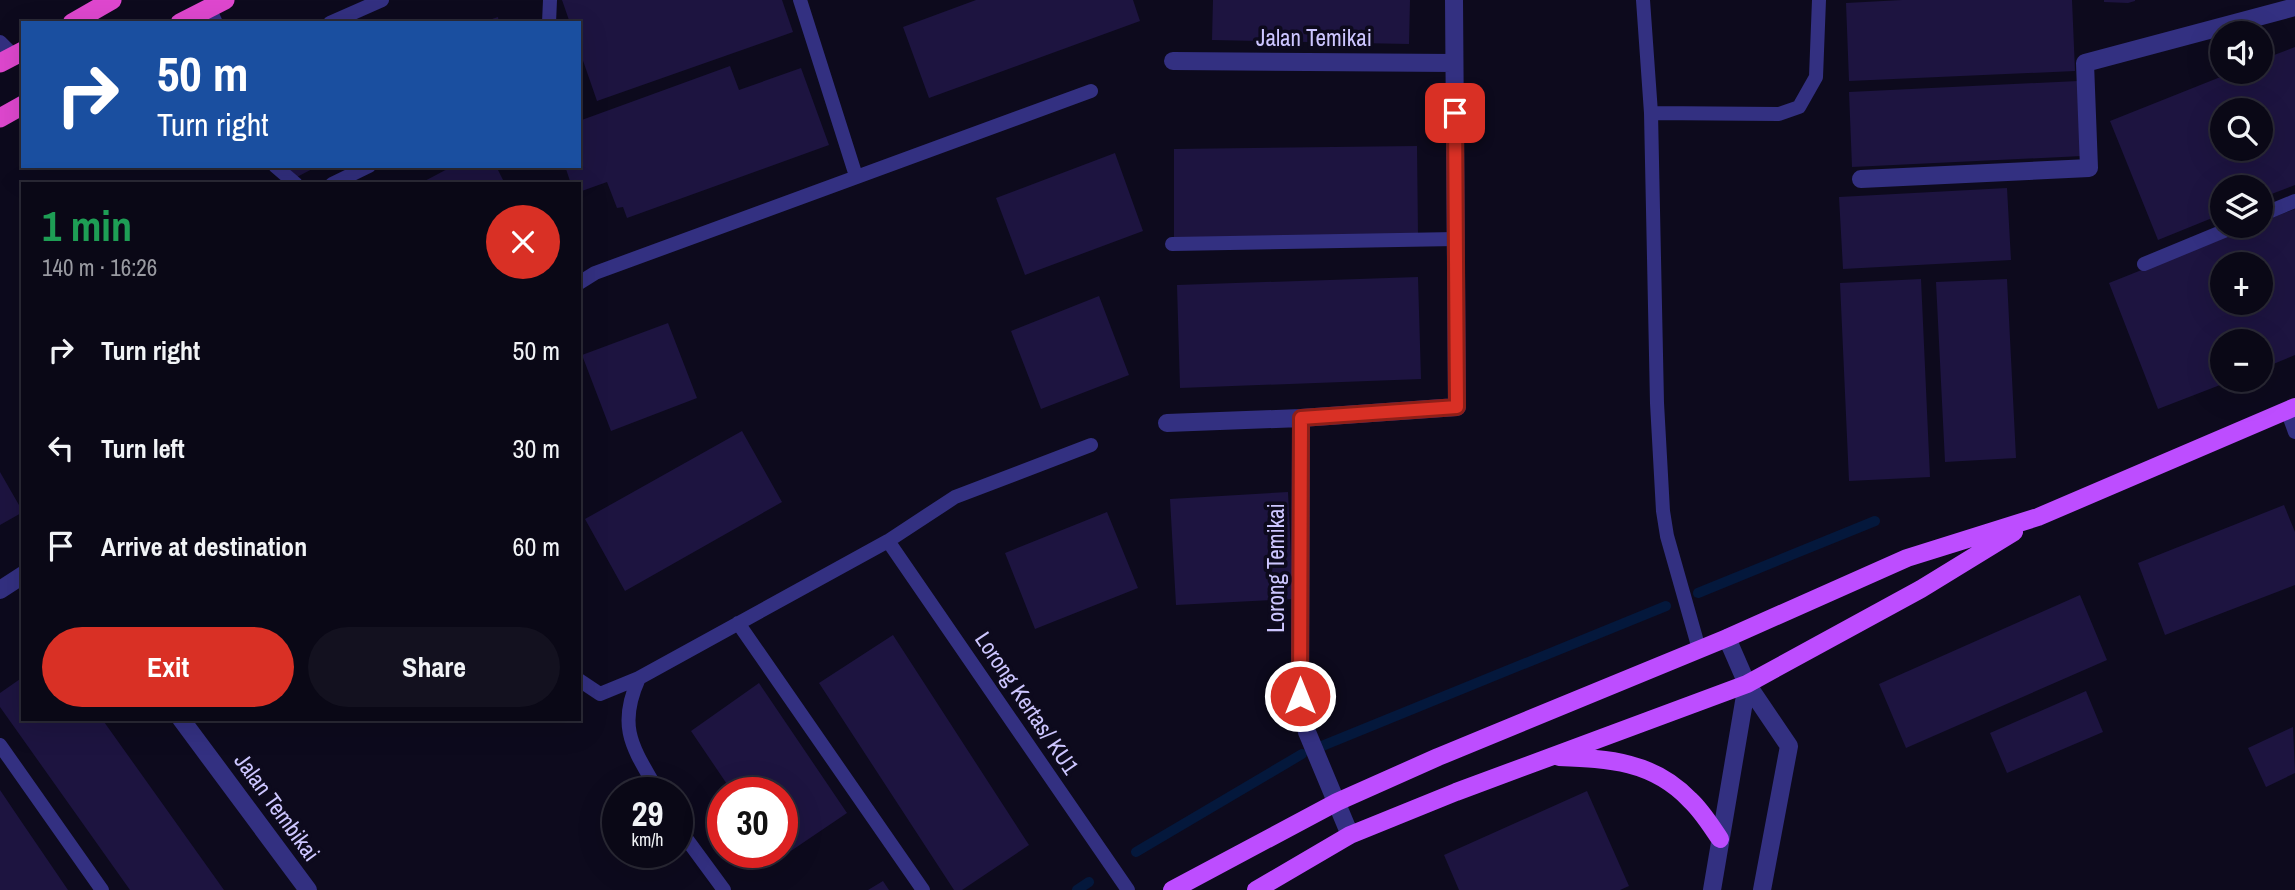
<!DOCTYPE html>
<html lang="en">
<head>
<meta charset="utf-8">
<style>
  body { margin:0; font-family:"Archivo Narrow",sans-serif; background:#13111f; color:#f1f3f6; height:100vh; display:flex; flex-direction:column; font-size:26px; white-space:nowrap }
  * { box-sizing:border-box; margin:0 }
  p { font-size:23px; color:#999aa1 }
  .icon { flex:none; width:38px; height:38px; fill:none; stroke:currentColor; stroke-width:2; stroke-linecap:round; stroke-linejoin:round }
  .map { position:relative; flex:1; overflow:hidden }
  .panel { position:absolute; left:21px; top:182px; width:560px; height:539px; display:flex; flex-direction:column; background:#0a0816; border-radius:0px; box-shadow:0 7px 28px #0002,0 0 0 2px #2a2935 }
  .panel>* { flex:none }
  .banner { position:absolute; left:21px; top:21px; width:560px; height:147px; border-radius:0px; box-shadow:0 7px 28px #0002,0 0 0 2px #2a2935; background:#1a4fa0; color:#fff; overflow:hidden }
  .controls { position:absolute; left:2210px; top:21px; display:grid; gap:14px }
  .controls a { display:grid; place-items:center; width:63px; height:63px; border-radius:50%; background:#0a0816; box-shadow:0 7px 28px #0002,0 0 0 2px #2a2935; font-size:35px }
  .speed { position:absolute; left:602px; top:777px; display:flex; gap:14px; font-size:35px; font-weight:700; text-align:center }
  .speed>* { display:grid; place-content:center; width:91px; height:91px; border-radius:50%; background:#0a0816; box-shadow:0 7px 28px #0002,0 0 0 2px #2a2935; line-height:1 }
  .speed small { font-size:18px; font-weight:400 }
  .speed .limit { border:10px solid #d22; background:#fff; color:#111 }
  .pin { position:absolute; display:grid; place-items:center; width:60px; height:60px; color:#fff; margin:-30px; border-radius:14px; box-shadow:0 4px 10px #0006 }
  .me { position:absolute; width:77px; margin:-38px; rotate:0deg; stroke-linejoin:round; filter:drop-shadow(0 0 5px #0008) }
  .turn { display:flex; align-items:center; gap:24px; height:147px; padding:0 21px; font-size:32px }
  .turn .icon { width:91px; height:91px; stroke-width:2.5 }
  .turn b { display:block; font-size:49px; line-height:60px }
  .round { display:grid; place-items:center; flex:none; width:74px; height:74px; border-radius:37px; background:#13111f }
  .head { display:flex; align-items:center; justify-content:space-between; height:119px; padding:0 21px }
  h1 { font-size:42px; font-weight:700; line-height:52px; color:#1e9e55 }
  .primary-button { display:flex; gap:14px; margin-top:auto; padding:14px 21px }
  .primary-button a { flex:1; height:80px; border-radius:42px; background:#d93025; color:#fff; font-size:28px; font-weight:700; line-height:80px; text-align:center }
  .primary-button a+a { background:#13111f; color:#f1f3f6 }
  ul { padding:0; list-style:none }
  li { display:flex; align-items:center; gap:21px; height:98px; padding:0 21px }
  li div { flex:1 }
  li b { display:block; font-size:26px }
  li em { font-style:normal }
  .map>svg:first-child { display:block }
</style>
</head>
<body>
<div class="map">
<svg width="2295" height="890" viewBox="0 0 2295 890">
  <rect width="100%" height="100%" fill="#0d0a1d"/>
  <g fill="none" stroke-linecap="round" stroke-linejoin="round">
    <path stroke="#04183c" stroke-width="10" d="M1698,593L1875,521
      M1322,746L1666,606
      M1136,852L1302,754
      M1077,890L1089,882"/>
  </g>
  <path fill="#1d1440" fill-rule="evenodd" d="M562,0H782L793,32L597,101L579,49V23H570Z
    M976,0H1133L1140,21L929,98L903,27Z
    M1213,0H1410L1409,44L1212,40Z
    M1902,0H2072L2075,71L1849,81L1846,3Z
    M2104,0H2135V1L2128,3L2104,2Z
    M498,17L499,23H483V22Z
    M2295,47V185L2261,198V187H2222V214L2158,240L2110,121L2233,72H2261V60ZM2222,110H2261V149H2222Z
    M730,66L739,90L801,68L829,145L627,218L623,207L617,208L607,182L579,192V184H571L565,166H579V121Z
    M2078,81L2082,156L1852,167L1849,92Z
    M1417,146L1418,236L1174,239V149Z
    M1115,153L1143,231L1025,275L996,198Z
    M288,166H318L295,178Z
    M453,166H496L505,184H419Z
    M2007,188L2011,260L1843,269L1839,197Z
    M2295,209V355L2261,369V341H2222V380H2233L2158,409L2109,283L2252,226H2261V222ZM2222,264H2261V303H2222Z
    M1418,277L1421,379L1180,388L1177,285Z
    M1921,279L1930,477L1849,481L1840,283Z
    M2007,279L2016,458L1945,462L1936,282Z
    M1099,296L1129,375L1041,409L1011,331Z
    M668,323L697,398L611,431L582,355Z
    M742,431L782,502L625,591L585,519Z
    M0,472L23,512L0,525Z
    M1288,492L1293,599L1176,605L1170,499Z
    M2284,505L2295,532V585L2165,635L2138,563Z
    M1107,512L1138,588L1035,629L1005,553Z
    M2080,595L2107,660L1906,748L1879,684Z
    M893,635L1029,845L962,890H954L819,683Z
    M23,677V719H102L224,890H130L0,707V693Z
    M759,683L847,813L779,859L774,852H782V793H733L691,731Z
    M2086,691L2103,732L2007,773L1990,733Z
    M2293,727L2295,773L2266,787L2248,748Z
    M0,790L23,824L68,890H0Z
    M1587,791L1629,886L1620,890H1459L1444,855Z
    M883,881L889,890H868Z"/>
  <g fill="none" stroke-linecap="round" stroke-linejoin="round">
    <path stroke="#333081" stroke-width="14" d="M800,0L856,176
      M1643,0L1651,113L1657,403L1663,511L1667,536L1699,649
      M209,8L216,23
      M330,23L382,0
      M549,23L550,0
      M0,42L14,56
      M1651,113L1779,114L1799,107L1816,77L1819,0
      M275,166L296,184
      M332,184L369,166
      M2261,215L2295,201
      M1172,244L1456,239
      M2144,264L2236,226
      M579,283L595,273L1091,91
      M2287,410L2295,432
      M888,541L1128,890
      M738,623L923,890
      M579,680L600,694L639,678
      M0,745L102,890
      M659,793C634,749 616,729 639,678L888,541L955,497L1091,445
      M677,826L724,890"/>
    <path stroke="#333081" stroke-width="18" d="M1173,61L1454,63
      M1861,179L2089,168L2085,63L2295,7
      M1301,418L1300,696L1307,732L1350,835
      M1167,423L1301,418L1457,407L1454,0
      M0,590L23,575
      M1727,638L1747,684
      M181,719L308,890
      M1712,890L1747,684L1789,746L1762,890"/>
    <path stroke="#bd4dff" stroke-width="18" d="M1559,757C1609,759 1653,761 1690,800C1702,811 1711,826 1720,839
      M1172,890L1337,802L1438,757L1727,638L1907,558L2038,517L2295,407
      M1256,890L1350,835L1456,792L1747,684L1921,589L2014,532"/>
    <path stroke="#de47ce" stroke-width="19" d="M72,23L112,0
      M180,23L225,0
      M0,63L23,51
      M0,118L23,105"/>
  </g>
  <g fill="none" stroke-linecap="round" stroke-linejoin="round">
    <defs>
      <path id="route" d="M1300,696L1301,418L1457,407L1455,113"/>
    </defs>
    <use href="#route" stroke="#8d1f18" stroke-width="18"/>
    <use href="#route" stroke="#d93025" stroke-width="12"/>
  </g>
  <g text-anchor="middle" stroke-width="7" stroke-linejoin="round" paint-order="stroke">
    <g font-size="23" fill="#cdc6ff" stroke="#0d0a1d">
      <text x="1314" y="46">Jalan Temikai</text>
      <text transform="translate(1276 568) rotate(-90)" y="8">Lorong Temikai</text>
      <text transform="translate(1027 703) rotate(56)" y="8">Lorong Kertas/ KU1</text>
      <text transform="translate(277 807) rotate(54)" y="8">Jalan Tembikai</text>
    </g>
  </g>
</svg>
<div class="controls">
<a><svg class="icon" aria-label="sound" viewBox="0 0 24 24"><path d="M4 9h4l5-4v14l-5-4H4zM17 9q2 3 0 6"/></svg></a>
<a><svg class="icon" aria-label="search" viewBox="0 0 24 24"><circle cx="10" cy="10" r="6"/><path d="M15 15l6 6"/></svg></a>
<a><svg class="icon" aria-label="layers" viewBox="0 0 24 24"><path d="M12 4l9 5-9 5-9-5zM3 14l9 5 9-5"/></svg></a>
<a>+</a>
<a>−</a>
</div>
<div class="speed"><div>29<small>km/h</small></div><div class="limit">30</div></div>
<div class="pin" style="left:1455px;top:113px;background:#d93025"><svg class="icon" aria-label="arrive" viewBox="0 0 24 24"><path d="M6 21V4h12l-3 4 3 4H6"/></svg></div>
<svg class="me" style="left:1300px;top:696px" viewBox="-20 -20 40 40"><circle r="17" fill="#d93025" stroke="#fff" stroke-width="3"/><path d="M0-11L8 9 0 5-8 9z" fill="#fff"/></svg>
<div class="banner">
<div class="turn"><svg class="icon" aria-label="right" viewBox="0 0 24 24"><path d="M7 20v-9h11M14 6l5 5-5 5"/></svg><div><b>50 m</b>Turn right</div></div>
</div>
<section class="panel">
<div class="head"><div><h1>1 min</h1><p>140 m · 16:26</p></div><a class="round" style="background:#d93025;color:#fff"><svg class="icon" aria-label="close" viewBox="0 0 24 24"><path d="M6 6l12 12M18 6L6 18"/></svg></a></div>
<ul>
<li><svg class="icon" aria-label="right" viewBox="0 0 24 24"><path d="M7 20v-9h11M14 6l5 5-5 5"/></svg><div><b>Turn right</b></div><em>50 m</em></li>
<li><svg class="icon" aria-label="left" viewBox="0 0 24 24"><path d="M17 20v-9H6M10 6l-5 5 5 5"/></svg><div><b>Turn left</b></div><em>30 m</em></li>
<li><svg class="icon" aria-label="arrive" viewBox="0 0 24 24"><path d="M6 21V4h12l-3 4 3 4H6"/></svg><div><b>Arrive at destination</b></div><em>60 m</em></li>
</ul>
<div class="primary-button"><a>Exit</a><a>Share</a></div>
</section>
</div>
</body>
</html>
